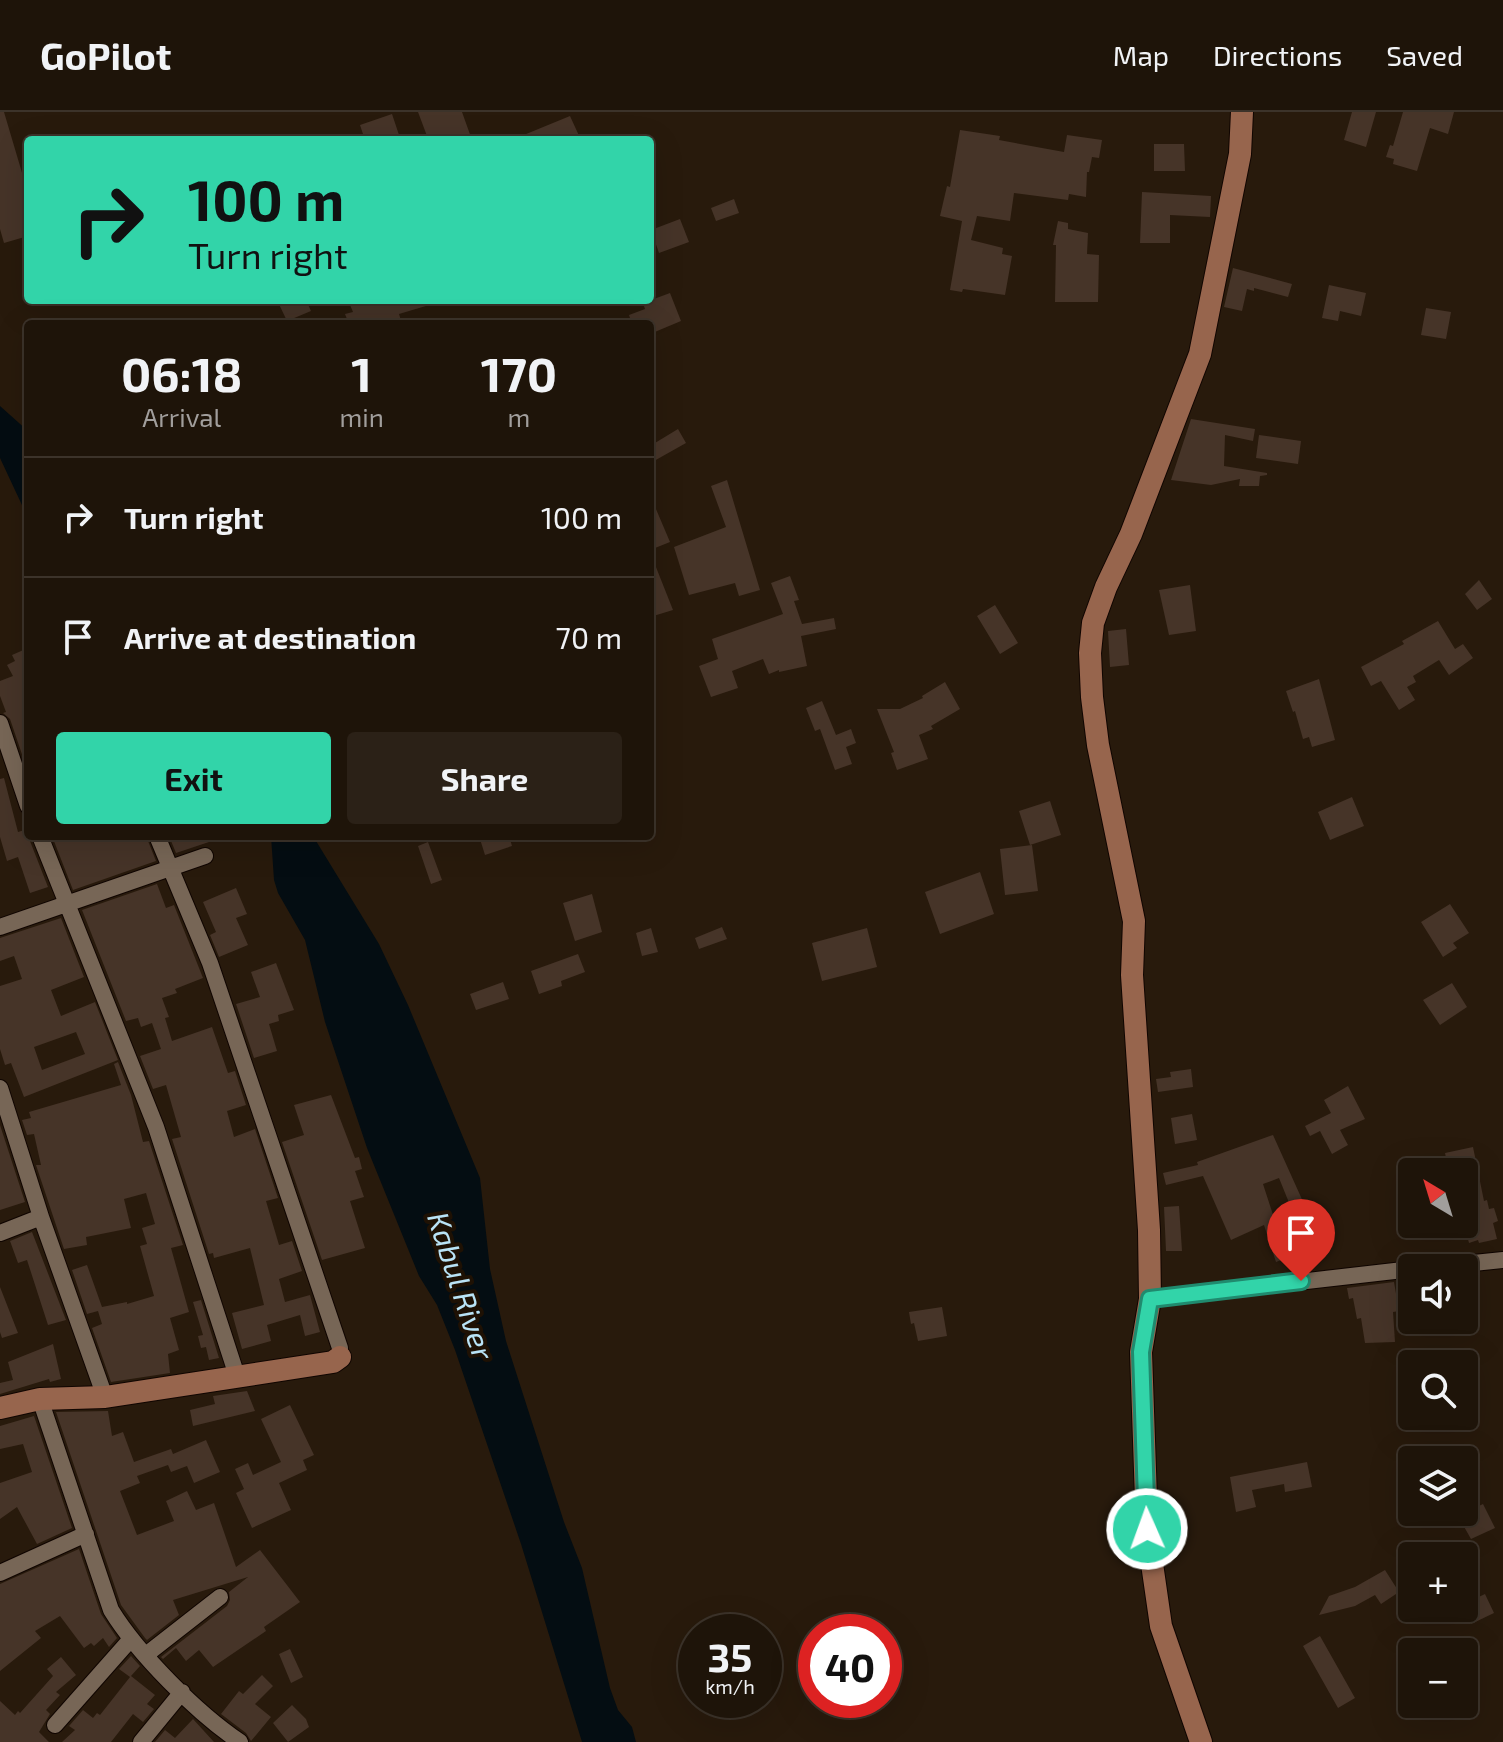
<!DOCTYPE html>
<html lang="en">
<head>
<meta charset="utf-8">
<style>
  body { margin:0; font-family:"Exo 2",sans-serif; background:#2b2117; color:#f1f3f6; height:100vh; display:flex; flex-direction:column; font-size:30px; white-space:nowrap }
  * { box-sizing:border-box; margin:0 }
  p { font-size:26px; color:#a19e9c }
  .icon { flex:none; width:44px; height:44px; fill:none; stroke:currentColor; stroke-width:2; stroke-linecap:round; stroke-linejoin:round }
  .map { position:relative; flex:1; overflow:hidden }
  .drawer { position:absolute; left:24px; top:208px; width:630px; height:520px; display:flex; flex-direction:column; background:#1e1409; border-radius:8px; box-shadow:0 8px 32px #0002,0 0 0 2px #3c332a }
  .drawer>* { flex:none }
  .hud { position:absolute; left:24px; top:24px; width:630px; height:168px; border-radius:8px; box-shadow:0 8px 32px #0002,0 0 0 2px #3c332a; background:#32d4a9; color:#111; overflow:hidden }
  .needle { width:52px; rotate:322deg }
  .fabs { position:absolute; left:1398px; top:1046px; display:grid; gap:16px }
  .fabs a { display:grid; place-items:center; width:80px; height:80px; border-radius:8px; background:#1e1409; box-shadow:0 8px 32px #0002,0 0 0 2px #3c332a; font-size:40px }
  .speed { position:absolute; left:678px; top:1502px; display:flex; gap:16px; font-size:40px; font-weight:700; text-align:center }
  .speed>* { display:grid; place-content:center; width:104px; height:104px; border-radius:50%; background:#1e1409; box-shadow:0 8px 32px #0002,0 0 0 2px #3c332a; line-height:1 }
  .speed small { font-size:20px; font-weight:400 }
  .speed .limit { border:12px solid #d22; background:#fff; color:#111 }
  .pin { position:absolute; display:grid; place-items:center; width:68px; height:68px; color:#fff; margin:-82px -34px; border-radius:50% 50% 50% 0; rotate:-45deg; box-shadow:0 0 8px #0007 }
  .pin .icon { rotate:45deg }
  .me { position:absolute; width:88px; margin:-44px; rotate:358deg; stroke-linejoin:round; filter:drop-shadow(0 0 6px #0008) }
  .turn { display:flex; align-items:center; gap:28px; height:168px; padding:0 32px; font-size:36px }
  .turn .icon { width:104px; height:104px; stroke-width:2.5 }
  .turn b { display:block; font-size:56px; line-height:68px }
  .eta { display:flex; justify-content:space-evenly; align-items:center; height:136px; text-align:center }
  .eta b { font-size:48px; font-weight:700; line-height:56px }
  .button { display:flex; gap:16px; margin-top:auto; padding:16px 32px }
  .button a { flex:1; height:92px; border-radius:8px; background:#32d4a9; color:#111; font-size:32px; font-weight:700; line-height:92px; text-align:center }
  .button a+a { background:#2b2117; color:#f1f3f6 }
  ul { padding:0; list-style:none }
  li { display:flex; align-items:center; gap:24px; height:120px; padding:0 32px; border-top:2px solid #3c332a }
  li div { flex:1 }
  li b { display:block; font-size:30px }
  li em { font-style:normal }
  header { display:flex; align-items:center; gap:48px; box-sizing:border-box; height:112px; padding:0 40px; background:#1e1409; border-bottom:2px solid #3c332a }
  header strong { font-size:38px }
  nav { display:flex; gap:44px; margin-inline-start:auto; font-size:28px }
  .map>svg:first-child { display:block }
</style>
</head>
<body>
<header>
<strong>GoPilot</strong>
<nav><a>Map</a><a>Directions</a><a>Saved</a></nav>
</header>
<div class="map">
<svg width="1503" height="1630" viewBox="0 0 1503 1630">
  <rect width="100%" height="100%" fill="#281a0c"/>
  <path fill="#040d12" d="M0,294L28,319V406L0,346Z
    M271,724H313L379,832L408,893L480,1066L490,1157L506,1229L564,1410L582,1456L610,1576L618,1598L632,1615L636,1630H582L521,1432L455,1238L437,1193L419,1164L367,1036L325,910L305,828L278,781L274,768Z"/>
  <path fill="#463428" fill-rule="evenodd" d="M0,0H4L28,81V124L4,131L0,117Z
    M418,0H462L472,28H433L431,22L427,24Z
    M1352,0H1376L1366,35L1344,28Z
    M1403,0H1454L1448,22L1430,16L1417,59L1393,52L1394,47L1386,45L1390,33L1393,34Z
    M392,2L400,26L365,28L360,13Z
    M570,4L581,28H514V27Z
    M960,18L1000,24L999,28L1064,40L1067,23L1102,28L1099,46L1092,45L1089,60H1087L1086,85L1069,82L1068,88L1014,81L1010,109L977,104L971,128L1003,136L1002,142L1012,144L1005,183L963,177L962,180L950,178L962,109L940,104L947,74L950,75Z
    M1154,32H1184L1185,59H1154Z
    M1142,80L1211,84L1210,105L1170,103V131H1140Z
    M734,87L739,101L716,109L711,96Z
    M680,107L689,130L659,141L651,118Z
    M1058,109L1068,111V117L1088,121L1087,142L1099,143L1098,190H1055L1056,133H1053Z
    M1233,156L1292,172L1288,185L1254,176V179L1247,177L1242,199L1224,195Z
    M1329,173L1366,181L1361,204L1340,199L1338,209L1322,206Z
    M670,181L681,209L650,222V212H632L629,203L645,197L643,191Z
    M277,188H306L311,199L287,209Z
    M348,188H436V191L399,202L402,212H349L345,202L353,200Z
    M1426,196L1451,200L1446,227L1421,223Z
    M1191,307L1255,317L1253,329L1225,323L1224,354L1267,361V363L1260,364L1259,374H1239L1240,367L1211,373L1171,368Z
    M678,317L686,331L654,349L650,342V334Z
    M1259,323L1301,329L1298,352L1256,346Z
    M727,368L760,478L739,484L735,471L689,483L674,435L726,415L711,374Z
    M650,383L670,430L650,438Z
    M650,440L673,498L650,505Z
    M790,464L799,488L794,489L802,512L834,506L836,517L801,524L807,554L779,560V558L769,562L763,547L732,559L738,576L711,585L699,554L718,547L712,527L783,502L771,471Z
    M1479,468L1492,487L1477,498L1465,482Z
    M1190,473L1196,519L1169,523L1159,478Z
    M995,493L1018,531L1000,542L977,504Z
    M1438,509L1455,537L1463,532L1473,546L1449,563L1439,548L1413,564L1416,570L1407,575L1415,588L1399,598L1381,569L1371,574L1361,555L1404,532L1402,529Z
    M1126,517L1129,553L1110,555L1108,519Z
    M28,536V660L10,607L3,601L6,600L0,584V569L13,564L7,553L15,549L12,543Z
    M1319,567L1335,628L1312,635L1309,625L1303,627L1295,599L1293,600L1286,579Z
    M945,570L960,597L931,614L933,617L919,623L928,647L897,658L891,641L894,640L877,597H900L923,586L922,584Z
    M822,589L836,623L851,617L856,631L846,635L852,652L835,658L820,617L815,619L806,596Z
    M4,666L18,720L28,717V724L48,775L30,781L18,745L7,749L0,725V667Z
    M1352,685L1364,714L1330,728L1318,700Z
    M1050,689L1061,723L1030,733L1019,699Z
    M52,724H146L156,749L73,778Z
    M169,724H221V726L176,741Z
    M479,724H492L493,727L509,724L512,734L485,743Z
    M428,730L442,768L431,772L418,734Z
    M1032,733L1038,779L1005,783L1000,737Z
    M980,760L994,802L940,822L925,780Z
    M157,772L166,796L174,793L203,866L175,877L177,881L162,886L169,905L165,906L172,929L212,915L228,961L235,959L246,993L227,999L234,1025L255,1017L278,1086L266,1089L279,1133L292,1129L302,1159L279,1167L285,1190L310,1183L320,1220L305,1224L300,1203L267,1213L271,1229L242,1237L232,1201L264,1193L250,1136L214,1146L213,1141L209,1142L172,1027L181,1025L166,973L153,977L140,944L161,937L152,911L141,915L138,906L126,909L82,798Z
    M236,776L247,802L236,806L248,833L219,845L210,823L216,820L203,790Z
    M592,782L602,820L575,829L563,791Z
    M1450,792L1469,821L1453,831L1457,836L1443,845L1421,810Z
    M61,806L84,865L51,878L61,904L95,890L118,948L24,985L11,951L5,953L0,937V874L22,867L14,844L0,849V826ZM76,920L85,942L42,958L34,935Z
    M722,815L727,827L699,837L695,826Z
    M651,816L658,840L642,844L636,821Z
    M867,816L877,855L822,869L812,831Z
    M578,842L585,860L561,869L562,874L539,882L531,859Z
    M276,851L294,898L278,903L279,909L269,912L277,939L254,946L236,892L260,885L251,860Z
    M503,870L509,887L476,898L470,882Z
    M1452,871L1467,895L1440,913L1423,888Z
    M118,950L131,983L143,1030L149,1029L183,1133L171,1136L189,1200L170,1206L179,1238L168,1242L170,1261L111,1270L92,1216L102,1212L98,1199L87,1202L72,1158L87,1153L102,1195L127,1190V1192L154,1184L140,1134L147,1132L142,1116L155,1112L146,1081L124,1087L131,1116L86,1125L87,1133L64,1137L36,1053H41L34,1022L27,1023L22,1008L31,1006L29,1000L121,973L114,952Z
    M1191,957L1193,975L1158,980L1156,967L1171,965L1170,960Z
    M1348,974L1365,1007L1340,1018L1348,1033L1332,1042L1320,1019L1310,1024L1305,1014L1331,1001L1324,988Z
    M331,983L355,1046L359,1045L362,1057L355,1059L364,1085L350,1089L365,1136L322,1148L282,1030L304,1023L294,993Z
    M1192,1002L1197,1028L1175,1032L1171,1006Z
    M0,1013L25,1090L0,1098Z
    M1273,1023L1323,1134L1309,1140L1279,1066L1263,1072L1287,1146L1276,1150L1264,1113L1231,1128L1203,1064L1166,1073L1163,1061L1198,1053L1197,1050Z
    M1473,1035L1484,1089L1487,1088L1489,1097L1494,1096L1498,1109L1493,1111L1497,1127L1479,1131L1478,1128L1469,1131L1464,1112V1060H1449L1445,1041Z
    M1179,1094L1182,1139H1166L1164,1095Z
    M32,1120L66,1208L48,1213L27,1148L18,1151L10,1129Z
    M1394,1170L1399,1199L1393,1200L1395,1230L1365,1231L1361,1206L1357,1207L1353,1186L1349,1187L1347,1176Z
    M0,1175L18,1221L2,1226L0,1220Z
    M201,1188L219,1246L209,1248L206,1235L201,1236L198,1224L203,1223L193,1190Z
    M942,1195L947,1224L918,1229L914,1211L911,1212L909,1200Z
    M53,1232L61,1267L50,1270L49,1267L0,1282V1271L13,1268L8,1250Z
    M247,1279L255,1299L193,1314L190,1298L215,1292L213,1284Z
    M290,1293L314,1343L303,1348L307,1358L279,1371L291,1398L252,1416L236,1381L244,1377L235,1357L248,1351L253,1363L281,1350L261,1307Z
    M108,1299L112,1324L123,1320L134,1350L171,1337L173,1342L206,1328L220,1360L194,1371L187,1354L171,1360L168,1353L137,1364L140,1371L120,1379L137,1423L174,1409L166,1389L187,1379L196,1398L214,1391L236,1455L260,1438L300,1490L264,1515L266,1519L213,1555L199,1538L186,1549L176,1536L163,1547L161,1545L227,1494L230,1488L229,1480L248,1465L173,1488L179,1503L147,1528L145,1526L121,1493L56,1300Z
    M34,1304L72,1416L37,1432L17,1395L0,1407V1371L32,1360L23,1332L0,1337V1314Z
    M1307,1350L1312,1375L1285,1380L1284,1372L1252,1378L1256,1395L1236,1400L1230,1365Z
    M1483,1392L1495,1416L1471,1427L1458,1404Z
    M79,1437L101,1502L117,1526L109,1535L103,1526L94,1534L91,1531L84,1536L60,1504L35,1519L41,1526L0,1559V1472Z
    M1385,1458L1399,1480L1381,1492L1375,1483L1355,1494L1319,1503L1329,1484L1355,1475Z
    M1485,1482L1494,1501L1471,1512L1464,1492Z
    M1320,1524L1355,1586L1338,1596L1303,1534Z
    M290,1537L303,1565L291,1571L279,1542Z
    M131,1544L140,1554L131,1564L155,1583L147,1592L154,1597L143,1610L133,1602L111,1630H62L75,1618L69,1614L83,1598L93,1606L97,1601L100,1603L130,1565L119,1557Z
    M61,1545L76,1563L56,1580L60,1583L46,1598L50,1602L39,1620L49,1630H0V1589L15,1603L18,1599L20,1601L53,1564L47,1557Z
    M262,1563L273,1574L255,1592L271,1605L251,1629L246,1621L221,1602L239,1579L243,1582Z
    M292,1593L306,1607L309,1615L288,1630L273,1611Z
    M193,1607L214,1630H155L165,1618L175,1626Z"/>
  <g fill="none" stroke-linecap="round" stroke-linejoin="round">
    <defs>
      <path id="street" d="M0,611L28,694
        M40,724L156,1015L237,1264
        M157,724L210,851L340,1236V1245
        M0,815L205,744
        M0,976L41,1105L105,1285
        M0,1121L41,1105
        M1425,1156L1503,1148
        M1150,1187L1412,1157
        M40,1287L111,1498C138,1542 197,1601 240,1630
        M0,1461L86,1422
        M147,1542L220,1485
        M55,1613L130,1528
        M141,1630L182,1580"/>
      <path id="secondary" d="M0,1296L40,1287L105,1285L333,1250L340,1245
        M1201,1630L1161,1514L1147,1417L1141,1240L1150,1187L1149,1118L1132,863L1134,809L1098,633L1092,585L1090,541L1093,511L1106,475L1131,422L1200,242L1240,42L1242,0"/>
    </defs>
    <use href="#street" stroke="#100500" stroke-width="18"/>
    <use href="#secondary" stroke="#100500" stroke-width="24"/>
    <use href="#street" stroke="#776656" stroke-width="16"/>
    <use href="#secondary" stroke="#97654d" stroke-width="22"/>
  </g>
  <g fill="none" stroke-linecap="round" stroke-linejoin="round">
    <defs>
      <path id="route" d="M1147,1417L1141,1240L1150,1187L1301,1169"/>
    </defs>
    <use href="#route" stroke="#208a6e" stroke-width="20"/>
    <use href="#route" stroke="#32d4a9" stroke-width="14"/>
  </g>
  <g text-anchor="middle" stroke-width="8" stroke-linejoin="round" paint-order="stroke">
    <g font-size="30" font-style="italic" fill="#b9e3f6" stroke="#1e1104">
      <text transform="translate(460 1174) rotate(72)" y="10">Kabul River</text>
    </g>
  </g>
</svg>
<div class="fabs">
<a><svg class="needle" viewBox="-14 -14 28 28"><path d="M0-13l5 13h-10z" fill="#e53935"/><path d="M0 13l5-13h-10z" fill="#a19e9c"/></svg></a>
<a><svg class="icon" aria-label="sound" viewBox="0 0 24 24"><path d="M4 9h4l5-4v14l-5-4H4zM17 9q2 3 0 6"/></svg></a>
<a><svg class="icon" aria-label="search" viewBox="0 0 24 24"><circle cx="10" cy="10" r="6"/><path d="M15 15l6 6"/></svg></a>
<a><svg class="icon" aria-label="layers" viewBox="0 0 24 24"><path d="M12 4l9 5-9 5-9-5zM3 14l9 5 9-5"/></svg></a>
<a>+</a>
<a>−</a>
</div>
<div class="speed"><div>35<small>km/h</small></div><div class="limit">40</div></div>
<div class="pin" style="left:1301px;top:1169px;background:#d93025"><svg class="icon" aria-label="arrive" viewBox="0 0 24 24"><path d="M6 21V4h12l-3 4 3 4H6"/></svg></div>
<svg class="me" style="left:1147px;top:1417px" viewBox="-20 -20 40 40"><circle r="17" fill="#32d4a9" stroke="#fff" stroke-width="3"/><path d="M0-11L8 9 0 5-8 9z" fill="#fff"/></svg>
<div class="hud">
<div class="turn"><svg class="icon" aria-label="right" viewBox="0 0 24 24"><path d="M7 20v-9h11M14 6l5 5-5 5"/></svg><div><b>100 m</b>Turn right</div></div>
</div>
<section class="drawer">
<div class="eta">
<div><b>06:18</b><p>Arrival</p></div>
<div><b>1</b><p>min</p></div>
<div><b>170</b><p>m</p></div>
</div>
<ul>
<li><svg class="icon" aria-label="right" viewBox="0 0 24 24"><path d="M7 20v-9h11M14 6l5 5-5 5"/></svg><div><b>Turn right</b></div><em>100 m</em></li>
<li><svg class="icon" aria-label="arrive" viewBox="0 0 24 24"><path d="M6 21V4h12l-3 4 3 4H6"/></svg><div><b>Arrive at destination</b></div><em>70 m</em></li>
</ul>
<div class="button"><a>Exit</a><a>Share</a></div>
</section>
</div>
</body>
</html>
